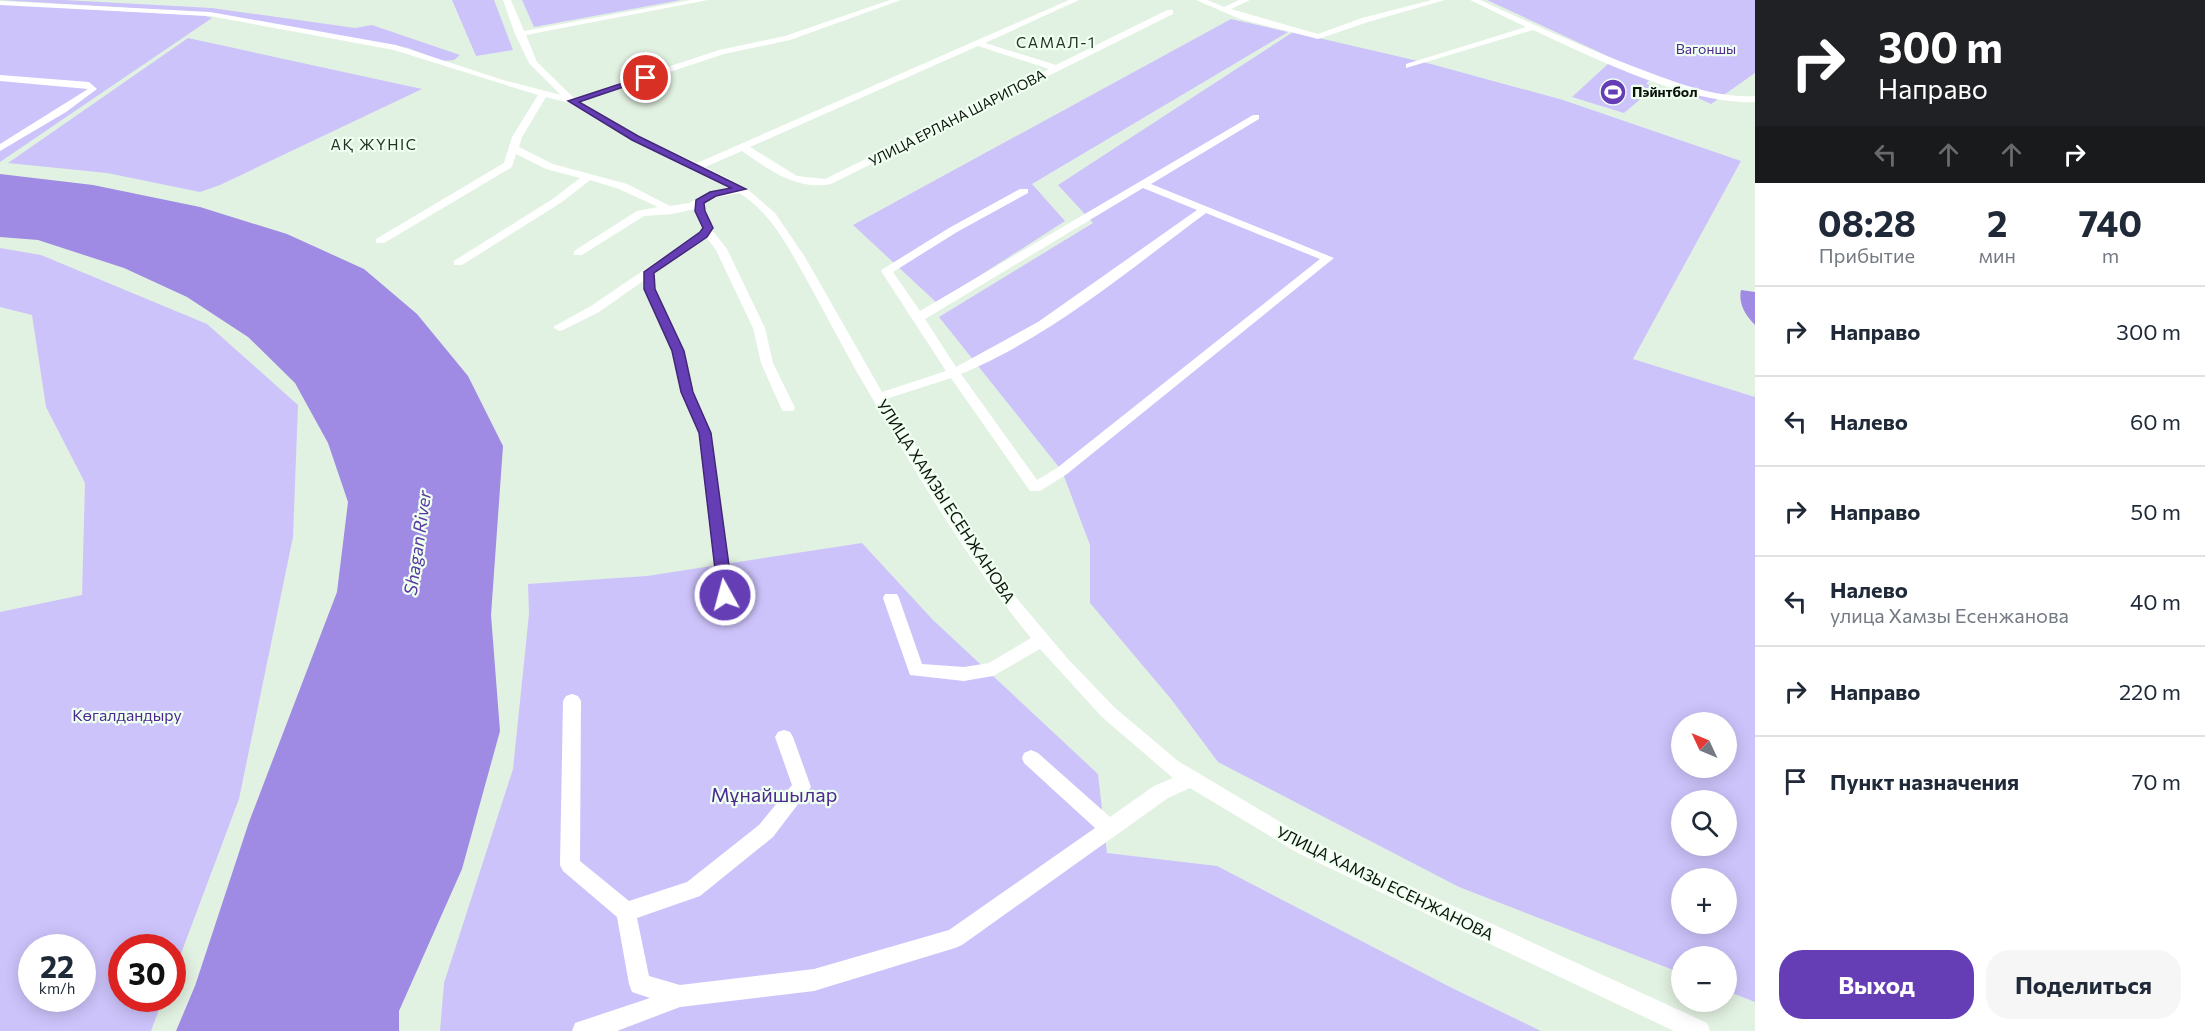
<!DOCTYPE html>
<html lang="ru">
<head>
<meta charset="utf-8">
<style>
  body { margin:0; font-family:Commissioner,sans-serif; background:#f6f6f7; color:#1f2937; height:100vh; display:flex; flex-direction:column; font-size:22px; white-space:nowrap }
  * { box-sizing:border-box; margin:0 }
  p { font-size:20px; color:#747a83 }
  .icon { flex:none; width:33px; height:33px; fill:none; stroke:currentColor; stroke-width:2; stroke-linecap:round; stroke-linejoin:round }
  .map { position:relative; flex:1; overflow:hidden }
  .drawer { display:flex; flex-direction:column; background:#fff; width:450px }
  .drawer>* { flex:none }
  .top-card { background:#202124; color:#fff; overflow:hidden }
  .needle { width:39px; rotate:314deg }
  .tools { position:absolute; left:1671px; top:712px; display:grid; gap:12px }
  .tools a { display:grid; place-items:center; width:66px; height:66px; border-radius:50%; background:#fff; box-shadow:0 3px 15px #0003; font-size:30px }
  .speed { position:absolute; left:18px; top:934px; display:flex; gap:12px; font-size:30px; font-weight:700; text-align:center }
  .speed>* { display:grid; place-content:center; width:78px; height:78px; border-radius:50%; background:#fff; box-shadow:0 3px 15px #0003; line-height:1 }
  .speed small { font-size:15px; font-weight:400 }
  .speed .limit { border:9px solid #d22; background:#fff; color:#111 }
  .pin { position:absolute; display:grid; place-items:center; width:51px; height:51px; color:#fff; margin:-26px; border:3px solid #fff; border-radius:50%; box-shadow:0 2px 6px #0007 }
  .me { position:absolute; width:66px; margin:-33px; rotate:353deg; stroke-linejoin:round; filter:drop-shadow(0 0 4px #0008) }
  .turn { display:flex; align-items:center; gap:21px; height:126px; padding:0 24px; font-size:27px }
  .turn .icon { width:78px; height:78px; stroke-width:2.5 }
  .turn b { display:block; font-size:42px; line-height:51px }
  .lanes { display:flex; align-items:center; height:57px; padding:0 24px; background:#0003; justify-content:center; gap:30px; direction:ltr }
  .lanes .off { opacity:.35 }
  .eta { display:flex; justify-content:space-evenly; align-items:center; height:102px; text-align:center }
  .eta b { font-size:36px; font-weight:700; line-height:42px }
  .primary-button { display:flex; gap:12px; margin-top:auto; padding:12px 24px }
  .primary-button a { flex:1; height:69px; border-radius:24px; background:#653eb6; color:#fff; font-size:24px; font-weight:700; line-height:69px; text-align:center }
  .primary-button a+a { background:#f6f6f7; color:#1f2937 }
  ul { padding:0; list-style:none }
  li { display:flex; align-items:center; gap:18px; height:90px; padding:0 24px; border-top:2px solid #e0e1e3 }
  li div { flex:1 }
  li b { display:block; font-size:22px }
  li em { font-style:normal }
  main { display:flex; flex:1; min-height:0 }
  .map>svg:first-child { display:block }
</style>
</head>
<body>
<main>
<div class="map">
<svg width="1755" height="1031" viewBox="0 0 1755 1031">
  <rect width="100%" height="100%" fill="#e2f2e2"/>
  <path fill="#cdc3fb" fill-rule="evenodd" d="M0,0H64L212,8L355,28L372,25L460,55L454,60L443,61L408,48L212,13Z
    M452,0H494L513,50L476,56Z
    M522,0H681L534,27Z
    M1487,0H1755V73L1711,104Z
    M0,4L205,16L212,18L0,162Z
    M1231,19L1288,32L1032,184L1065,221L937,303L853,225Z
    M1293,32L1431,64L1563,100L1741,161L1633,359L1755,397V1002L1727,991L1726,957H1682L1681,973L1459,887L1218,762L1171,699L1090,603V545L1062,471L939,317L1093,223L1058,185ZM1682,723H1726V768H1682ZM1682,801H1726V846H1682ZM1682,879H1726V924H1682Z
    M188,38L422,89L220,185L200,192L107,173L8,163Z
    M1609,63L1650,79L1646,84L1656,86L1624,113L1572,97Z
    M0,248L41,255L207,324L298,405L293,537L239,799L173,975L172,948H122V999H163L151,1031H0V612L82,595L85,483L46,407L32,315L0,307ZM32,948H82V999H32Z
    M862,543L933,620L1098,774L1107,853L1217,866L1452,988L1541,1031H440L444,983L513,769L529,614L528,584L647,576Z"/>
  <path fill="#9f8be3" d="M0,174L93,185L200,207L287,234L364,269L417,314L468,376L503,446L491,615L500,731L462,869L399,1011V1031H176L195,986L249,822L337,592L348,502L328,443L295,383L248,337L187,297L124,268L38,240L0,237Z
    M1741,290L1755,292V325C1746,316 1738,304 1741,290Z"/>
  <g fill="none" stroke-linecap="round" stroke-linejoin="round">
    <path fill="#fff" fill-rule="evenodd" d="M503,0H511L524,31L691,0H708L526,35L537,62L574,98L719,50L785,36L890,0H901L790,40L724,54L579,102L638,136L697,163L1069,0H1079L985,43L1056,65L1167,10H1173V14L831,184C797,191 768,169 742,151L705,167L745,187L775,213L805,257L882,392L946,371L881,271L883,269L949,228L1020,189H1028V193L957,232L893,272L920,311L1253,115H1259V119L1151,184L1334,258L1067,474L1040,491H1030L951,378L886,399L1003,582L1068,659L1114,707L1178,761L1312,841L1707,1023L1710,1031H1674L1298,853L1190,788L1168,798L962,945L955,948L814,991L680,1007L617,1031H572L575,1023L650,998L632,992L629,984L617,917L563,871L560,865L563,701L566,696L572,694L578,696L581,701L580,861L629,901L687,882L759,825L792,785L775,737L778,732L784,730L790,732L793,737L811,787L773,837L700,896L637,918L649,976L680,985L814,969L949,930L1095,828L1024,763L1022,758L1024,753L1031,750L1038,753L1110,817L1154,786L1173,778L1102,717L1040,649L993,676L964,681L910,675L883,598L885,594H897L899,598L922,664L964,667L989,663L1031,638C970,564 920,480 871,396C851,363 833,328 814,293C794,258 774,214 739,193L717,197L705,203V211L713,228L712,230L727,249L765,328L773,363L795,408L793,411H783L781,408L761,363L753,328L716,250L706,237L655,273V289L684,351L694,392L712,433L733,595L731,599H719L717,595L698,433L680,392L672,351L643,289V281L599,312L563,330L559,331L553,327L591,306L700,232L703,228L695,209L672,214L644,216L582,255H574V251L637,211L658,207L619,189L590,180L562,202L462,265H454V261L554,198L580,178L546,169L516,154L512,167L384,243H376V239L504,163L512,137L538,95L394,50L210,16L0,5V1L210,12L396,45L503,80L561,95L529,63L515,34ZM978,46L1049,69L825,179L797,176L750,147ZM546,97L569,103L632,140L731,188L710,192L689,203L670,206L627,184L553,164L519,147L522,137ZM1143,188L1197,210L1038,322L956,367L925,319ZM1206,213L1320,259L1057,468L1037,480L961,374C1049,338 1130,269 1206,213Z
      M1196,0H1207L1224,7L1239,0H1250L1231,9L1318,34L1362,18L1432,0H1445L1368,22L1318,39L1240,19Z
      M1470,0H1480C1533,24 1586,49 1640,69C1678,83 1714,98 1755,96V102C1688,105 1594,58 1533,30L1406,68V64L1526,27Z
      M0,75L89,82L97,89L66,112L0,151V144L88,89L0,81Z"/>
  </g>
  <path fill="#653eb6" stroke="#422876" stroke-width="1.5" d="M644,76L650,78L579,102L638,136L746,189L716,196L704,203L705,211L713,228L707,237L654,273L655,289L684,351L693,392L711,433L733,595L725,600L718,595L699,433L681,392L672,351L644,289V272L700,232L703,228L695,211L696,200L710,192L731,188L632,140L568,101Z"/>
  <defs>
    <symbol id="stadium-disc" viewBox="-11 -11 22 22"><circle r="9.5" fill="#653eb6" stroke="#effff0"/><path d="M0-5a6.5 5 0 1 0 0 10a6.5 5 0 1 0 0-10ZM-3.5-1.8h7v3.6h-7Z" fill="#fff"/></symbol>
  </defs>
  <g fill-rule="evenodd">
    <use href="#stadium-disc" x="1598" y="77" width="30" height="30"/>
  </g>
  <g text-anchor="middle" stroke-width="4.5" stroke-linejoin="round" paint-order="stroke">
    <g font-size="14" fill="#4c2990" stroke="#effff0">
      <text x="1706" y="54">Вагоншы</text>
    </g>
    <g font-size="14" font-weight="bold" fill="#0d120d" stroke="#effff0" text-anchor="start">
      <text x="1632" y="97">Пэйнтбол</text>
    </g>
    <g font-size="14" fill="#0d120d" stroke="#effff0">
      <text transform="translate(957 118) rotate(-27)" y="5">УЛИЦА ЕРЛАНА ШАРИПОВА</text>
    </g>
    <g font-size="15" letter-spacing="1.5" fill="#263227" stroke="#effff0">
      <text x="1056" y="48">САМАЛ-1</text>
      <text x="374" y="150">АҚ ЖҮНІС</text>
    </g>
    <g font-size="16" fill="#0d120d" stroke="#effff0">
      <text transform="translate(946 501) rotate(57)" y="6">УЛИЦА ХАМЗЫ ЕСЕНЖАНОВА</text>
      <text transform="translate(1385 883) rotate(26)" y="6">УЛИЦА ХАМЗЫ ЕСЕНЖАНОВА</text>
    </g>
    <g font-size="16" fill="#4c2990" stroke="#effff0">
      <text x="127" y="721">Көгалдандыру</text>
    </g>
    <g font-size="18" font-style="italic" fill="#5939a0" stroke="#effff0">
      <text transform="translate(418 543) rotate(-82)" y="6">Shagan River</text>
    </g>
    <g font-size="20" fill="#4c2990" stroke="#effff0">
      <text x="774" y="802">Мұнайшылар</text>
    </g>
  </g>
</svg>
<div class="tools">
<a><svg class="needle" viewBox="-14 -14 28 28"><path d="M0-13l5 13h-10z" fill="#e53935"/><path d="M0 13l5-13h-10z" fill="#747a83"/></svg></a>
<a><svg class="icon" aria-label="search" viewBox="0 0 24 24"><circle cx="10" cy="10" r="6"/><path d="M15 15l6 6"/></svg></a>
<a>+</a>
<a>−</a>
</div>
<div class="speed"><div>22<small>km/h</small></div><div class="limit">30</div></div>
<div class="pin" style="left:646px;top:78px;background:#d93025"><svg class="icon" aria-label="arrive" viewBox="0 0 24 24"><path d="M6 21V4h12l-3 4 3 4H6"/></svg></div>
<svg class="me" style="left:725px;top:595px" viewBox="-20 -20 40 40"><circle r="17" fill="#653eb6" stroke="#fff" stroke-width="3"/><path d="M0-11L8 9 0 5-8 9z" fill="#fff"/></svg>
</div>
<section class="drawer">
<div class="top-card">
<div class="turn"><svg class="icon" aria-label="right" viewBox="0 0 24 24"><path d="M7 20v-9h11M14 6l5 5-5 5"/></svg><div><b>300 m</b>Направо</div></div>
<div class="lanes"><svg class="icon off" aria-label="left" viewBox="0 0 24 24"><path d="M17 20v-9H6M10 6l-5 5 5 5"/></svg><svg class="icon off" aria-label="ahead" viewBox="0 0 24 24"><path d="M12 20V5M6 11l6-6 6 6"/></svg><svg class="icon off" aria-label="ahead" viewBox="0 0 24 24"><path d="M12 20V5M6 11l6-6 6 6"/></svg><svg class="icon" aria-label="right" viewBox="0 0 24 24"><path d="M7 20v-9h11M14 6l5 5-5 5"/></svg></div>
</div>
<div class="eta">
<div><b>08:28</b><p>Прибытие</p></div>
<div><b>2</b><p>мин</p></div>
<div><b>740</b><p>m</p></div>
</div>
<ul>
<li><svg class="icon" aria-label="right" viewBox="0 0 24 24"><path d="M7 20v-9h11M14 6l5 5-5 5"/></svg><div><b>Направо</b></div><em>300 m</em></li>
<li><svg class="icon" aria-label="left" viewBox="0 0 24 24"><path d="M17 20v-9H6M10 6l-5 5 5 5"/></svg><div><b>Налево</b></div><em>60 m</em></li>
<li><svg class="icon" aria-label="right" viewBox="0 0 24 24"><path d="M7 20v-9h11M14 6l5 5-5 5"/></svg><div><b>Направо</b></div><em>50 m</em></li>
<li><svg class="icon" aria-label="left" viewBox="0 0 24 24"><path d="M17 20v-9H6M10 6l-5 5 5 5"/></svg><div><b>Налево</b><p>улица Хамзы Есенжанова</p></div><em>40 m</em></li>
<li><svg class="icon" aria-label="right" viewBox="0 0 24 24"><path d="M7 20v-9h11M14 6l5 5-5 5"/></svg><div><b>Направо</b></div><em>220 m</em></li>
<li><svg class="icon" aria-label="arrive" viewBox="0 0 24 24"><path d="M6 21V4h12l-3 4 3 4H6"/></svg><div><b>Пункт назначения</b></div><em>70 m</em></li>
</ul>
<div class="primary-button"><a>Выход</a><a>Поделиться</a></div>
</section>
</main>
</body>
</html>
